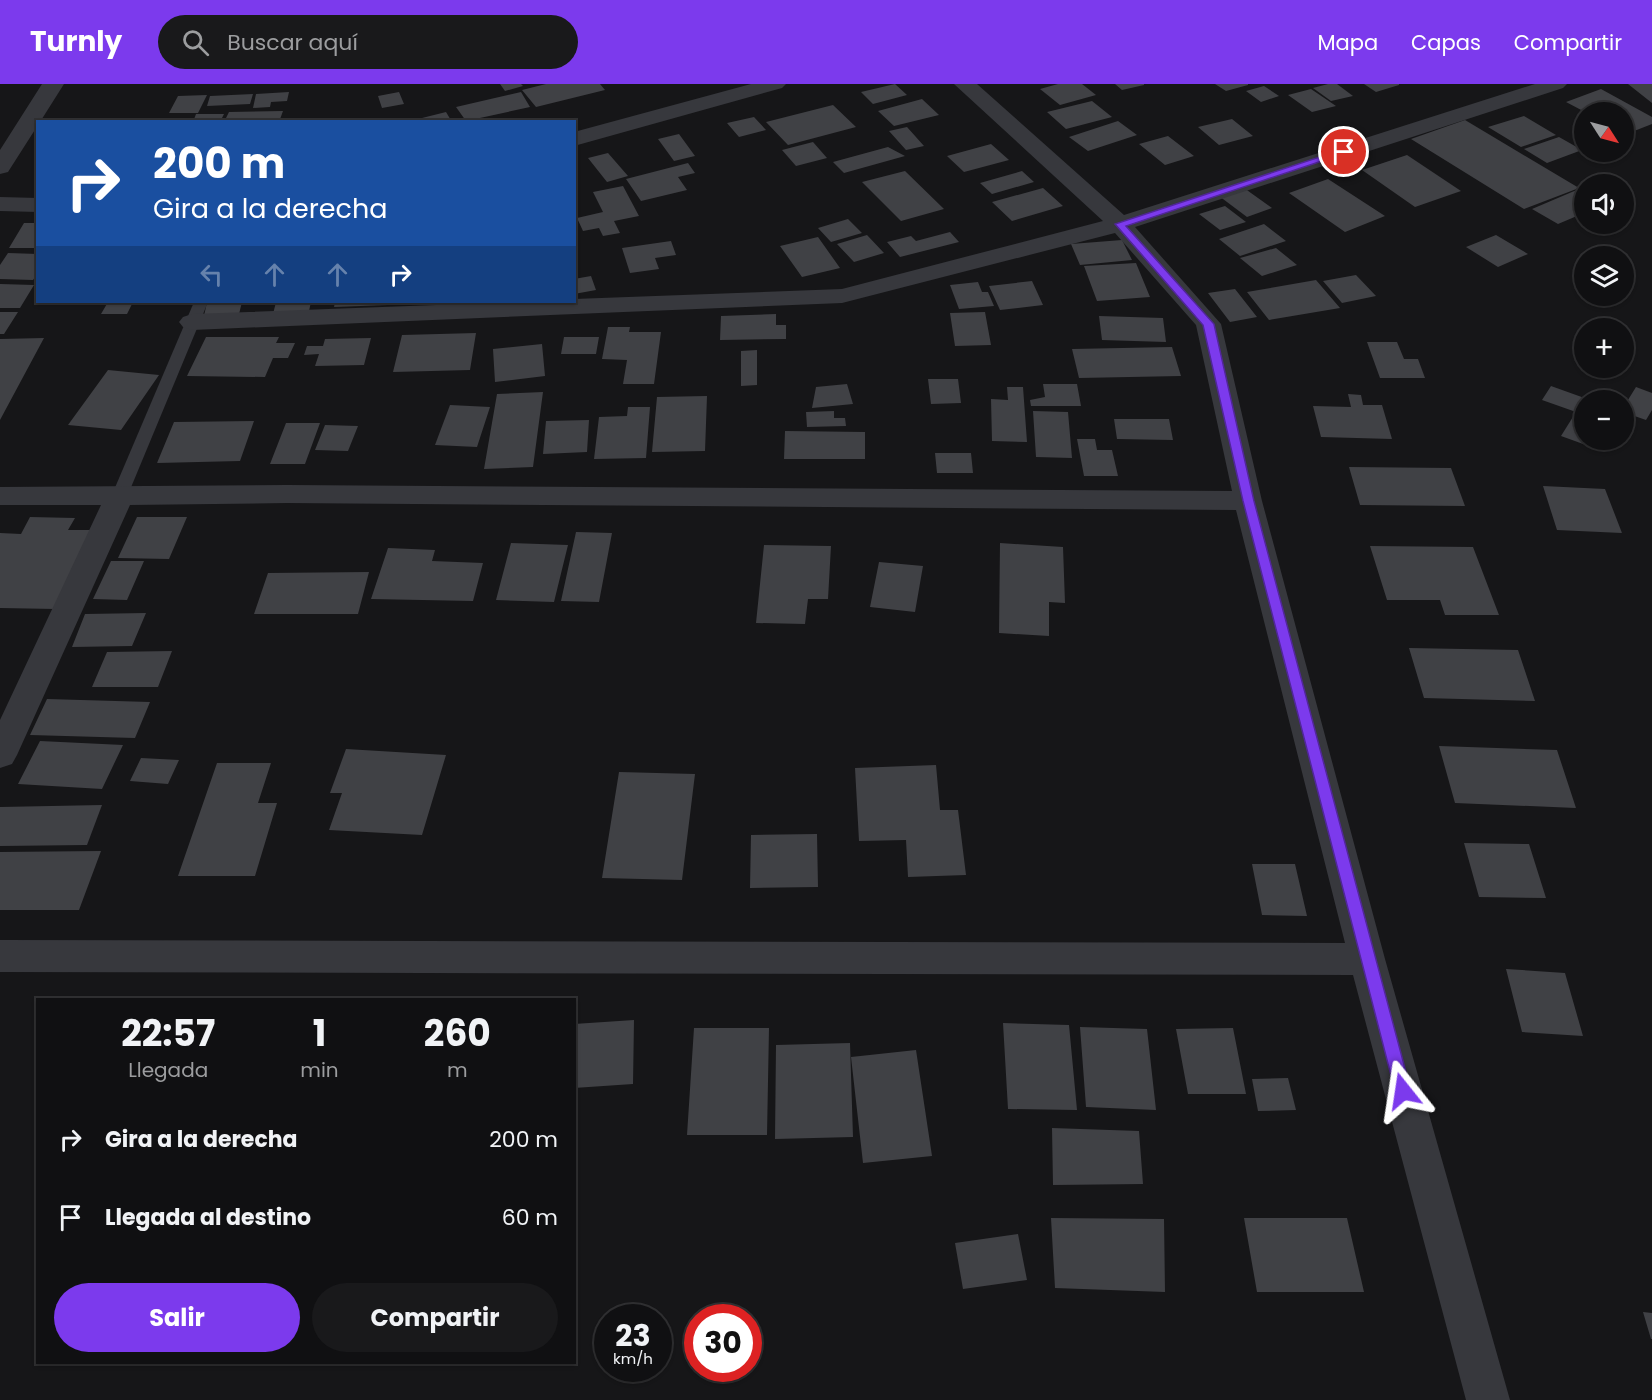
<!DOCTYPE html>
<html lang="es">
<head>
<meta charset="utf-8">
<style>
  body { margin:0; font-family:Poppins,sans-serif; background:#19191b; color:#f1f3f6; height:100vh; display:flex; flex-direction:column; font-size:22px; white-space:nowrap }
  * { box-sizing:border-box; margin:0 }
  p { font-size:20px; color:#9c9d9f }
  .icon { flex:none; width:33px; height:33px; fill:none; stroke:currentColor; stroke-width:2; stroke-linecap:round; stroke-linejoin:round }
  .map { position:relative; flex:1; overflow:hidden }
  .panel { position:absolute; left:36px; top:914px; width:540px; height:366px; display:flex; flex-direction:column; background:#101012; border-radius:0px; box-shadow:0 2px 4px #0004,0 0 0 2px #303032 }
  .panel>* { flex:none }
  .guide { position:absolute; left:36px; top:36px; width:540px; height:183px; border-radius:0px; box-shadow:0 2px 4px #0004,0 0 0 2px #303032; background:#1a4fa0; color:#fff; overflow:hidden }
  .needle { width:39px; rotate:126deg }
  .controls { position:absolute; left:1574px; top:18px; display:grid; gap:12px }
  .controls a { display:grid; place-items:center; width:60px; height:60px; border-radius:50%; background:#101012; box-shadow:0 2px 4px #0004,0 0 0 2px #303032; font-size:30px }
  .speed { position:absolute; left:594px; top:1220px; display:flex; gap:12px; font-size:30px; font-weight:700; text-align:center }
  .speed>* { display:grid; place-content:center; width:78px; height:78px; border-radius:50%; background:#101012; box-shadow:0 2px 4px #0004,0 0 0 2px #303032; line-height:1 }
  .speed small { font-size:15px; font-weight:400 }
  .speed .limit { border:9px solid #d22; background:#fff; color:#111 }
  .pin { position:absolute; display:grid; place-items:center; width:51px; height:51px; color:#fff; margin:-26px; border:3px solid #fff; border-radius:50%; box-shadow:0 2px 6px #0007 }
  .me { position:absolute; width:66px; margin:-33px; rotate:345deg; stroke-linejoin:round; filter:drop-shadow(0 0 4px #0008) }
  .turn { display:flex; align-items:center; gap:21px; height:126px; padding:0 18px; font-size:27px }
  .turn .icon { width:78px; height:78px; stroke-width:2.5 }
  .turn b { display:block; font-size:42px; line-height:51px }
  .lanes { display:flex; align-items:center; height:57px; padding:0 18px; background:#0003; justify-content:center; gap:30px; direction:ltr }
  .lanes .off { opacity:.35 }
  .eta { display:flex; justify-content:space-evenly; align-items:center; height:102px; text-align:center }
  .eta b { font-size:36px; font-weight:700; line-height:42px }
  .primary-button { display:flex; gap:12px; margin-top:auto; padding:12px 18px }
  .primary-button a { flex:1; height:69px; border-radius:36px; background:#7c3aed; color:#fff; font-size:24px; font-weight:700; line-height:69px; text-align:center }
  .primary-button a+a { background:#19191b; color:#f1f3f6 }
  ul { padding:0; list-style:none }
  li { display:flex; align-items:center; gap:18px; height:78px; padding:0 18px }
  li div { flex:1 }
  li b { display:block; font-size:22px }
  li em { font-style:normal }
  header { display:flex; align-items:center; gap:36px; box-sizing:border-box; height:84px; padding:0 30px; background:#7c3aed; color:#fff }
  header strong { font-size:28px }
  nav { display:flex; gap:33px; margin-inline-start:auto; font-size:21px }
  .search { width:420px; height:54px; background:#19191b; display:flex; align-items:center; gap:15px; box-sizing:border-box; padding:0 21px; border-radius:33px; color:#9c9d9f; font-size:22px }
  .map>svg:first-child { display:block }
</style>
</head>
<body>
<header>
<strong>Turnly</strong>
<div class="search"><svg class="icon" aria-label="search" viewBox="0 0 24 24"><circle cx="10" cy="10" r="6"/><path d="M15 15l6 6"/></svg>Buscar aquí</div>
<nav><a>Mapa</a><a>Capas</a><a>Compartir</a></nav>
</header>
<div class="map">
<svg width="1652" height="1316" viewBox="0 0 1652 1316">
  <rect width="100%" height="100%" fill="#161618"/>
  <path fill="#404145" d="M500,0H521L523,2L505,7Z
    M546,0H600L605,6L536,23L522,6Z
    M895,0L907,11L873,20L861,8Z
    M1058,0H1082L1096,11L1060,21L1040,5Z
    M1115,0H1144V1L1122,6Z
    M1215,0H1248V1L1226,7Z
    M1328,0H1337L1353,12L1331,17L1313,4Z
    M1364,0H1399V1L1376,8Z
    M1628,0H1652V19Z
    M1264,2L1279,12L1261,18L1246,7Z
    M1311,5L1336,22L1312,28L1288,11Z
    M1601,5L1652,33V40L1624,51L1623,28H1585L1566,18Z
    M289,8L287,17L271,18L270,23L253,24L256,10Z
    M399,8L404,20L382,24L378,12Z
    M521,8L530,23L466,37L456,23Z
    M253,10L250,20L207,22L210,12Z
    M207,11L198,29H169L178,12Z
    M922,15L939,31L894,42L878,27Z
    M1092,17L1112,33L1066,45L1047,28Z
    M833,21L856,43L788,61L766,38Z
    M283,27L279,38H224L229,28Z
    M446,28L452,38H420L418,35Z
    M196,30H224L220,38H193Z
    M1524,32L1556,51L1521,63L1488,43Z
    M754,33L766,46L739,53L727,39Z
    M1232,35L1253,52L1219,61L1198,43Z
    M1465,36L1579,104L1524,125L1411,55Z
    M1118,37L1137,51L1088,67L1069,53Z
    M907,43L924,62L906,66L889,47Z
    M679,50L695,72L674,77L658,55Z
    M1168,52L1194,72L1165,81L1139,60Z
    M1559,53L1582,66L1547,79L1524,65Z
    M813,58L827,74L796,82L782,66Z
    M991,60L1009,76L964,88L947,72Z
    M888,63L905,72L844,89L833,78Z
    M608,69L628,92L607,98L588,74Z
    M1407,71L1461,107L1415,123L1362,86Z
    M688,79L695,89L678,93L687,106L641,117L626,95Z
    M905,87L944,125L901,137L862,98Z
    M1022,87L1034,98L992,110L980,99Z
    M1328,95L1385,132L1345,148L1289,109Z
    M623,102L639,132L614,137L620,149L603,152L599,144L583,147L577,134L603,128L593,108Z
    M1043,104L1063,122L1012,137L992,118Z
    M1244,104L1272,124L1247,133L1219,112Z
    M1579,105L1584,108V129L1558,140L1532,125Z
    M1225,122L1246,138L1220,146L1199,130Z
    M848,135L862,149L831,158L818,144Z
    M24,139H38V164H9Z
    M1264,140L1286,157L1240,172L1219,155Z
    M950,148L959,158L900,173L887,158L911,152L916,157Z
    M867,151L884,169L854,178L837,160Z
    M1496,151L1528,170L1498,183L1466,163Z
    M818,153L840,184L802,193L780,162Z
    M1122,156L1132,176L1080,181L1071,160Z
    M671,157L676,171L655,174L659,185L630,189L622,164Z
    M1276,164L1297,181L1262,192L1240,174Z
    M8,169L38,170V189L33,196L0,195V181Z
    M1136,179L1150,213L1097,217L1084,182Z
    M1356,191L1376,212L1342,219L1323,197Z
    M591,192L596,206L574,210V195Z
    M1316,196L1340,224L1269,236L1247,208Z
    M1032,197L1043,221L1000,226L989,202Z
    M978,198L982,208H988L994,222L959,225L950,201Z
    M0,200L34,201L20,224H0Z
    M1235,205L1257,233L1230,238L1208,209Z
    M108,218H133L127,230H101Z
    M207,218H242L239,230L204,232Z
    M276,218H311L309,227L273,230Z
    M335,218H416L415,220L334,223Z
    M0,228H18L4,250H0Z
    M985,228L991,261L955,262L950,229Z
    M776,230V241H786V255L720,256L721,232Z
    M1099,232L1163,234L1166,258L1102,256Z
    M608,243H630L629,248H661L654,300H623L627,276L602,275Z
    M476,249L470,286L393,288L402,251Z
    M206,253H279L276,259H295L288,274H273L265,293L187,292Z
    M564,253H599L596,270H561Z
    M44,254L0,336V255Z
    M371,254L364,281L315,282L319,270L304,271L307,262H323L325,255Z
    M1367,258H1397L1404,275H1418L1425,294H1380Z
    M542,260L545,292L495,298L493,265Z
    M1172,263L1181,292L1079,294L1072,265Z
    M757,266V301L741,302V267Z
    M108,286L159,291L121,346L68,341Z
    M928,295H958L961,319L931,320Z
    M847,300L853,320L812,324L816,303Z
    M1043,300H1077L1081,322H1031L1030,316L1045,313Z
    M1551,302L1590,316H1584V356H1602L1597,365L1561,352L1576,328L1542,316Z
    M1007,303H1023L1027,358L992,357L991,315L1008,316Z
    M1636,303L1652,309V326L1646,336L1623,328V324Z
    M543,308L533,383L484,385L497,310Z
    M1348,310L1361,311L1363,321H1382L1392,355L1321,353L1313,322L1351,323Z
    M707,312L705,367L652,368L657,313Z
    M450,321L490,323L477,363L435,361Z
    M628,323H650L646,374L594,375L599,333L627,332Z
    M834,327V334H845L846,342L807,343L806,328Z
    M1033,327L1068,328L1072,374L1036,373Z
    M1114,335H1169L1173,356L1117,355Z
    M589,336L587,368L543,370L546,337Z
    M254,337L240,377L157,379L174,338Z
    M286,339H320L305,380H270Z
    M325,341L358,342L348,367L315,366Z
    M785,347L865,348V375H784Z
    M1077,355H1095L1097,366H1112L1118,392H1084Z
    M935,369H971L973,389H937Z
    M1349,383L1451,384L1465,422L1360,421Z
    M1543,402L1605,405L1622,449L1557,446Z
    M30,433L75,434L68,446H96L56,525L0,524V449L21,450Z
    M137,433H187L169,475L118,474Z
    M576,448L612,449L599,518L561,517Z
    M511,459L568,461L554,518L496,516Z
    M1000,459L1063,463L1065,519L1049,518V552L999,549Z
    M764,461L831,462L828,515H808L805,540L756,539Z
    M1370,462L1473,463L1499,531H1445L1440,516H1387Z
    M388,464L435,466L432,477L483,479L473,517L371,515Z
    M111,477H144L127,516L93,515Z
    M879,478L923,482L915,528L870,523Z
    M369,488L358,530H254L268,489Z
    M146,529L132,562L72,563L85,530Z
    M1409,564L1518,566L1535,617L1424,614Z
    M172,567L158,603H92L107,568Z
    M47,615L150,618L135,654L30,651Z
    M40,657L123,661L102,705L18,700Z
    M1439,662L1557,666L1576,724L1455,719Z
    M346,665L446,671L422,751L329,746L342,709H330Z
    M141,674L179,676L168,700L130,697Z
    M217,679H271L258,719H277L255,792H178Z
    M936,681L940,726H958L966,791L908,793L906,756L859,757L855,684Z
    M619,688L695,690L682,796L602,794Z
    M102,721L87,761L0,762V723Z
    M817,750L818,803L750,804L751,751Z
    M1464,759L1529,760L1546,814L1479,813Z
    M101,767L79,826H0V768Z
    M1252,780H1295L1307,832L1262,831Z
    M1506,885L1565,889L1583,952L1522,948Z
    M634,936L633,1000L574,1004V940Z
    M1003,939L1069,941L1077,1026L1008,1025Z
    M1080,943L1147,945L1156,1026L1086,1023Z
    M694,944H769L767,1051H687Z
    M1233,944L1246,1010H1188L1176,945Z
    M850,959L853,1053L775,1055L776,961Z
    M916,966L932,1072L863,1079L851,973Z
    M1288,994L1296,1026L1258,1027L1252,995Z
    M1052,1044L1139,1047L1143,1100L1053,1101Z
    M1051,1134L1164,1135L1165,1208L1055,1204Z
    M1244,1134H1347L1364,1208H1257Z
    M1018,1150L1027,1196L963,1205L955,1159Z
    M1643,1228L1652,1229V1255H1651Z"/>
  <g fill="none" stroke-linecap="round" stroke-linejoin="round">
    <path fill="#37383d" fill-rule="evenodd" d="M194,218H208L127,413L125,417H113L111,413Z"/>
    <path fill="#37383d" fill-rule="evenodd" d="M42,0H64L40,38H38V41L8,88L0,90V66Z
      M751,0H786L782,4L574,62V48Z
      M954,0H977L1124,131L1535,0H1567L1563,4L1135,143L1221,240L1262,417L1385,875L1510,1316H1466L1353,891L0,888V856L1345,859L1236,426L287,419L130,421L17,671L12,680L0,684V636L101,421H0V403L287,401L1232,407L1196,241L1115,149L842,219L192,246L183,243L179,238L183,233L192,230L516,218H574V215L842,205L1103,137Z
      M0,113L38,114V128L0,127Z"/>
  </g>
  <path fill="#7c3aed" stroke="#51269a" stroke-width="1.5" d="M1341,66L1349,68L1126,142L1214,240L1254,417L1411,1007L1409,1012L1403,1015L1397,1012L1395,1007L1243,417L1203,241L1115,140Z"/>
</svg>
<div class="controls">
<a><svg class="needle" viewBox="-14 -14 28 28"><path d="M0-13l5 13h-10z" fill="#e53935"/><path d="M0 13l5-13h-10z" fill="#9c9d9f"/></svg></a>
<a><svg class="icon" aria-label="sound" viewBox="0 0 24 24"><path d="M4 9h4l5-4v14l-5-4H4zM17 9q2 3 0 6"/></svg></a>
<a><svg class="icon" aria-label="layers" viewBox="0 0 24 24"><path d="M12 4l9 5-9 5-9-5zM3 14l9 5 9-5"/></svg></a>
<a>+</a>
<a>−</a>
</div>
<div class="speed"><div>23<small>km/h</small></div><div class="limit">30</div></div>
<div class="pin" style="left:1344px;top:68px;background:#d93025"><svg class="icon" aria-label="arrive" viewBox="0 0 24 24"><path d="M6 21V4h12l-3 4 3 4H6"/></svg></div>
<svg class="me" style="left:1403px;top:1007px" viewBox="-20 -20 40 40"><path d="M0-17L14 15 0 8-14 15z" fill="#7c3aed" stroke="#fff" stroke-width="4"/></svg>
<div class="guide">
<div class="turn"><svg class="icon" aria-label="right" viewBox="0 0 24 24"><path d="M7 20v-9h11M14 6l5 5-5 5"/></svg><div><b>200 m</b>Gira a la derecha</div></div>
<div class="lanes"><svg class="icon off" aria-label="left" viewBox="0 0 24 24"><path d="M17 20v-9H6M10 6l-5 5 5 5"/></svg><svg class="icon off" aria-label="ahead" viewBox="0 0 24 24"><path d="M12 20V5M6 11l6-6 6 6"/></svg><svg class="icon off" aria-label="ahead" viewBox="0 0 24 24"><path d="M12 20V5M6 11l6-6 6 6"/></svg><svg class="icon" aria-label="right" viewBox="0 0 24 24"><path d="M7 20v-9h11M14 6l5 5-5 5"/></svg></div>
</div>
<section class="panel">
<div class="eta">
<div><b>22:57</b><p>Llegada</p></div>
<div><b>1</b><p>min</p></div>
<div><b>260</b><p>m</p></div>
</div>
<ul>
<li><svg class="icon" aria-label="right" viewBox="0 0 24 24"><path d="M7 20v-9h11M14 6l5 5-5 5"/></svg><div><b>Gira a la derecha</b></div><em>200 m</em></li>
<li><svg class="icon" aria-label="arrive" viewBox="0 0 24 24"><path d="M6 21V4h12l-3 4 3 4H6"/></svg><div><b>Llegada al destino</b></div><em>60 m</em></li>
</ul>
<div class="primary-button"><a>Salir</a><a>Compartir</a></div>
</section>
</div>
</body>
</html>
